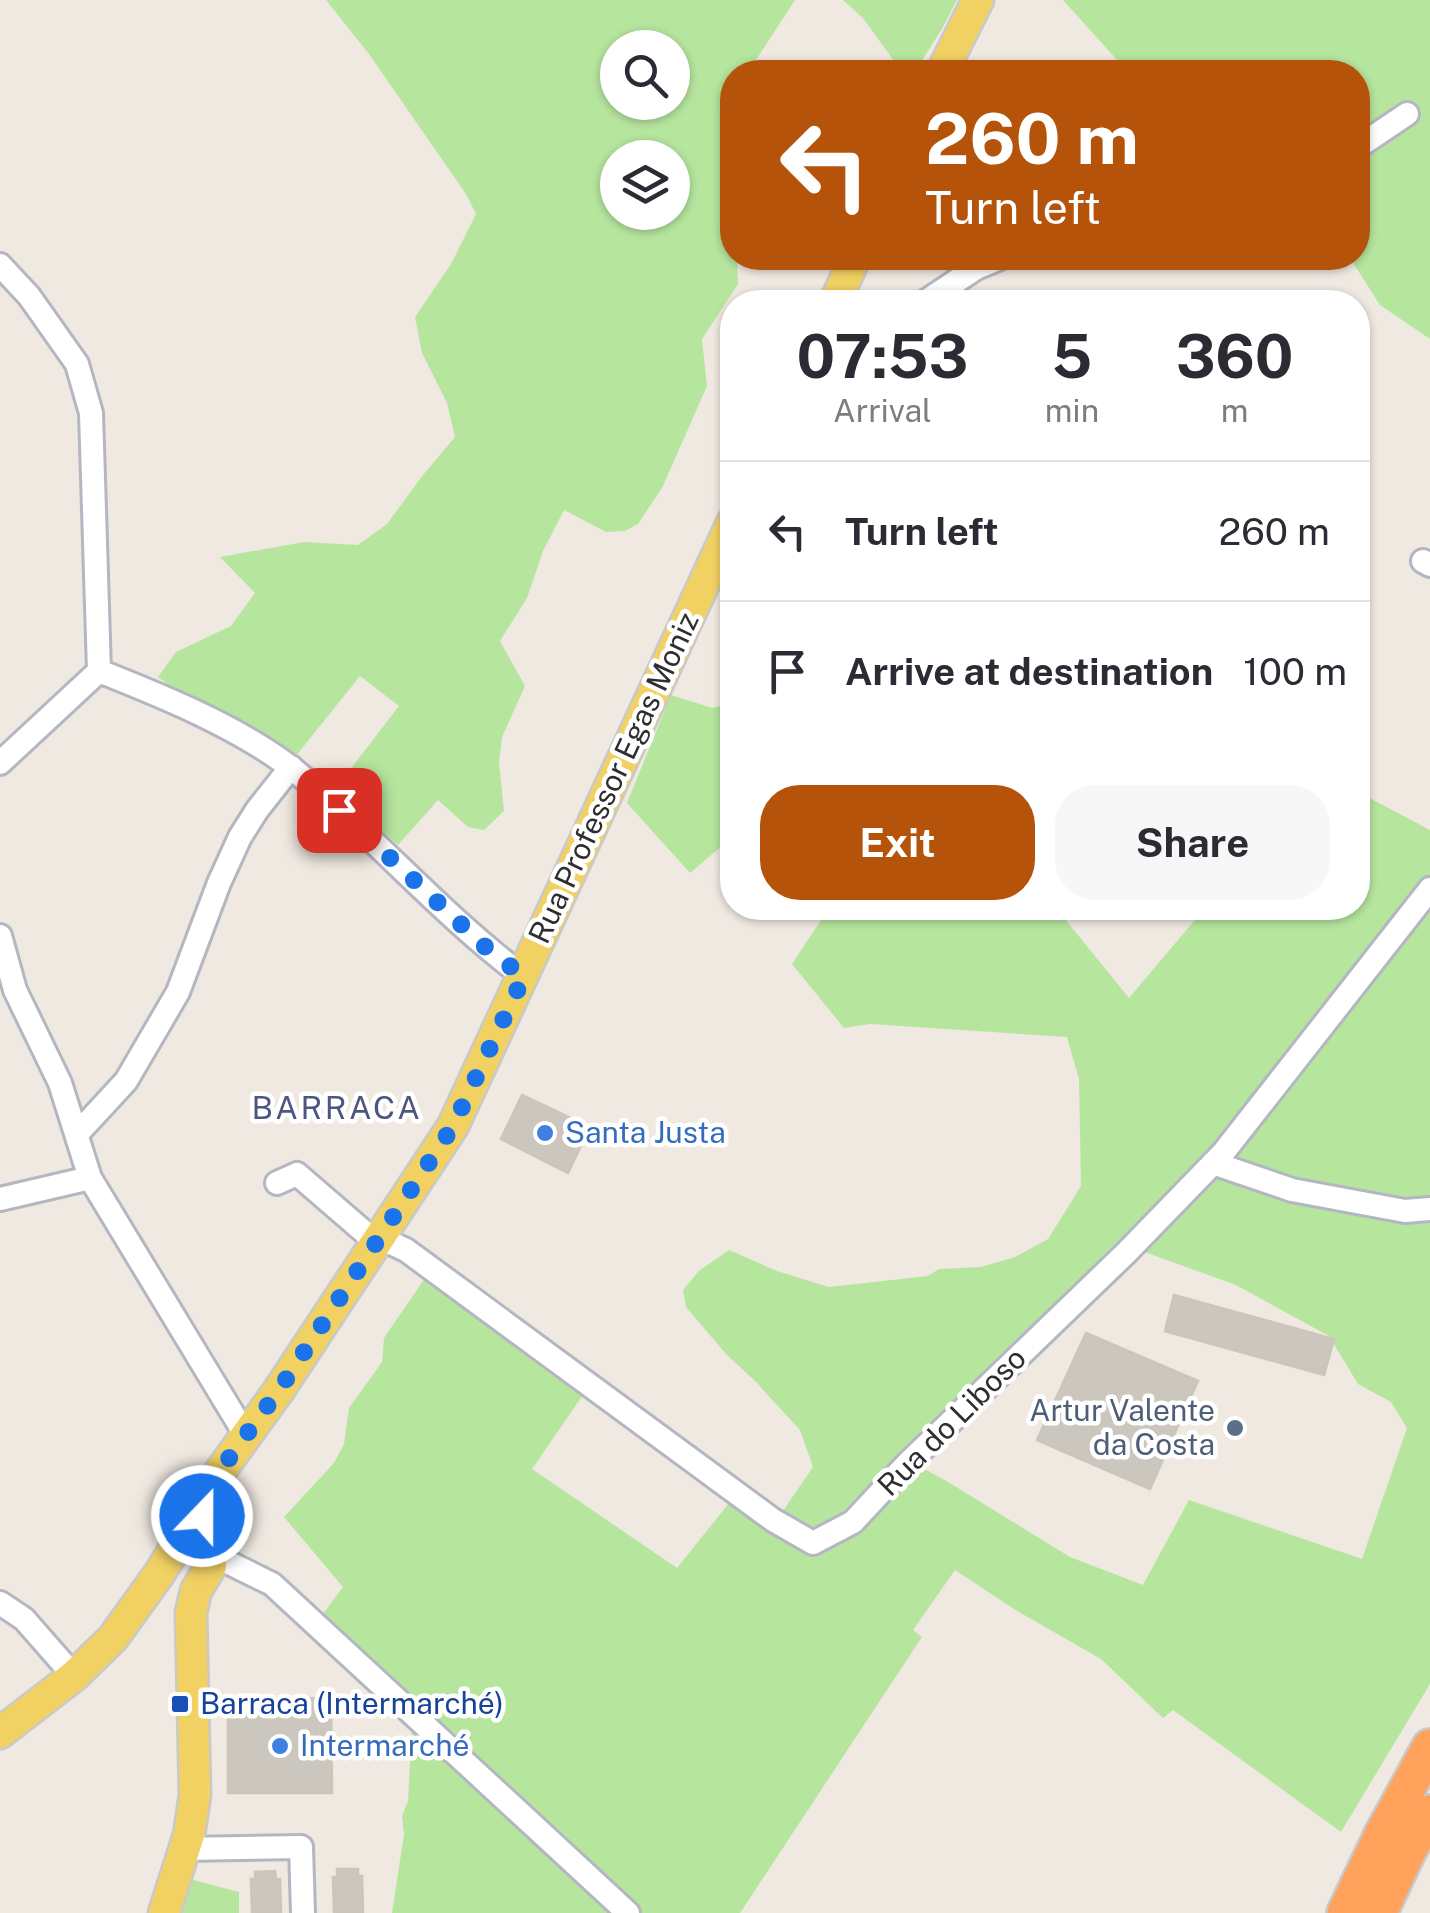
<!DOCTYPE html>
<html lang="en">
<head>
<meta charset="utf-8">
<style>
  body { margin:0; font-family:"Public Sans",sans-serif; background:#f7f7f7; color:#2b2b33; height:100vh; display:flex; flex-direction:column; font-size:38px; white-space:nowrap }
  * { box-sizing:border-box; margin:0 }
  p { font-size:32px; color:#7c7c81 }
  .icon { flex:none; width:55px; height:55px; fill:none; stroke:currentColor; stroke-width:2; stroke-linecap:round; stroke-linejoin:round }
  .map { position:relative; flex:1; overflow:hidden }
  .side { position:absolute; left:720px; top:290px; width:650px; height:630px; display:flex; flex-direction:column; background:#fff; border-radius:40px; box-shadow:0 2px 8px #0004 }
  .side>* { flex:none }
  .banner { position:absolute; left:720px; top:60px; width:650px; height:210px; border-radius:40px; box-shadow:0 2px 8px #0004; background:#b45309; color:#fff; overflow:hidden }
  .fabs { position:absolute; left:600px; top:30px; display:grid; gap:20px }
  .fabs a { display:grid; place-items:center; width:90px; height:90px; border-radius:50%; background:#fff; box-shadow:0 2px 8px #0004; font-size:50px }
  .pin { position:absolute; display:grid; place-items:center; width:85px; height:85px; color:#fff; margin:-42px; border-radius:20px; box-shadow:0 5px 15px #0006 }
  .me { position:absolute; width:110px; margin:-55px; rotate:22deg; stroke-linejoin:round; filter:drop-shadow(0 0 8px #0008) }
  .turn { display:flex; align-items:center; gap:35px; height:210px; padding:0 40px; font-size:45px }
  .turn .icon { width:130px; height:130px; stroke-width:2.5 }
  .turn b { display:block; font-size:70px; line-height:85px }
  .eta { display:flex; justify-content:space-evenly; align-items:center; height:170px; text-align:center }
  .eta b { font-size:60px; font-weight:700; line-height:70px }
  .primary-button { display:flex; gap:20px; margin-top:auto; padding:20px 40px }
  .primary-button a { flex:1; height:115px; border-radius:40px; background:#b45309; color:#fff; font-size:40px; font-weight:700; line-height:115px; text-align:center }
  .primary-button a+a { background:#f7f7f7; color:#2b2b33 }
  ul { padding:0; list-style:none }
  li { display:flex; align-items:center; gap:30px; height:140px; padding:0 40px; border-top:2px solid #e1e1e2 }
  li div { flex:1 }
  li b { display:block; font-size:38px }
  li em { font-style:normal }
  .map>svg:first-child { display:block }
</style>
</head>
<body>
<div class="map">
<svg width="1430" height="1913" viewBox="0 0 1430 1913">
  <rect width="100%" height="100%" fill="#efe9e1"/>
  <path fill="#b6e59e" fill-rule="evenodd" d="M326,0H795L754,63L771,72H732V258H737L738,284L702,339L707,386L662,488L638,524L625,531L606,532L564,510L543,551L527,598L500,641L525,686L502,737L499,763L504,811L484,830L468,827L438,800L398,845L335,789L399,706L360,676L295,757L188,699L158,677L176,652L231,626L255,593L220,557L304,542L358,545L387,524L423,475L455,437L447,403L422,353L415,317L451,264L476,214L466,194L369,54ZM618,48H672V102H618ZM618,158H672V212H618Z
    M843,0H957L942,29L917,68L902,72L863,18Z
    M1063,0H1430V339L1380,305L1350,258H1358V72H1128Z
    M671,695L712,708L732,703V839H730L690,873L627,803Z
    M1358,792L1430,830V1684L1341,1832L1173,1710L1163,1718L1101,1659L1014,1609L955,1570L913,1630L922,1637L740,1913H392L404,1834L402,1816L408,1801L412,1725L362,1658L322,1615L343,1587L284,1517L334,1463L344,1444L349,1408L382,1362L384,1338L425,1278L585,1392L532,1469L677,1568L734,1497L772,1527L813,1467L800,1430L754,1380L726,1354L686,1307L683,1290L699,1271L729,1250L777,1271L829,1287L928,1276L939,1269L981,1267L1015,1257L1048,1239L1081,1186L1079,1079L1067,1037L870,1024L844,1028L792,964L829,908H1056L1129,998L1205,908H1358ZM1117,1242L1236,1285L1329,1336L1358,1384L1391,1402L1407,1428L1362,1559L1189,1500L1143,1585L1070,1557L948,1482L910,1461L908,1445L1036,1326Z
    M186,1878L239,1892V1913H176Z"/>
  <path fill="#cbc7bf" stroke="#cbc5ba" stroke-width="2.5" d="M522,1095L590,1127L568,1173L501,1139Z
    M1174,1295L1334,1339L1324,1375L1165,1331Z
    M1086,1333L1198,1381L1150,1489L1037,1440Z
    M331,1698L332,1793H228V1699Z
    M337,1869H358V1876H362L363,1913H334L333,1877H337Z
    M275,1871L276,1879H280L281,1913H252L251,1879H255V1872Z"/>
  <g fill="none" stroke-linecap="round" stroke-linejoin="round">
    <defs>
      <path id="minor" d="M1358,147L1407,114
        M0,265L29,296L77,364L91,413L99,671L0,763
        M925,302L976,268L1000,258
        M1423,561L1430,565
        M99,671C162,696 236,726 290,767C306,779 321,794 336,807C398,863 456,926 523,976
        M0,936L15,990L60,1083L90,1178L245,1434
        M77,1134L126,1081L178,992L219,883L240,837L257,810L291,767
        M1213,1163L1292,1190L1405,1211L1430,1209
        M277,1183L297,1174L370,1237L380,1238L406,1250L773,1520L813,1543L853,1522L906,1465L1126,1253L1223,1153L1430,889
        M0,1199L90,1178
        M209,1553L272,1584L628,1913
        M0,1603L24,1619L74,1676
        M184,1849L301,1847L303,1913"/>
      <path id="major" d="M942,72L978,0
        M835,302L855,258
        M0,1733L74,1676L113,1638L159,1574L174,1550L189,1532L203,1500L219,1473L279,1390L453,1126L732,523
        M164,1913L189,1835L195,1795L191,1613L196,1591L211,1566L202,1528L204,1507"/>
      <path id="highway" d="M1345,1913L1382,1835L1430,1747
        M1379,1913L1408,1851L1430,1813"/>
    </defs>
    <use href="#minor" stroke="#b4b7c1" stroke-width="28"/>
    <use href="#major" stroke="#c9c9c9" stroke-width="35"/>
    <use href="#highway" stroke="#c9c9c9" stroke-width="40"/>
    <use href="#minor" stroke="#fff" stroke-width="22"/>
    <use href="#major" stroke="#f2d163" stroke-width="30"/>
    <use href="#highway" stroke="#ffa35c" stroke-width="35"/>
  </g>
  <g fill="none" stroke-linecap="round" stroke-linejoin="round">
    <path stroke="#1a73e8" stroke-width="18" stroke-dasharray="0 32.4" d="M202,1516L209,1490L219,1472L279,1390L453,1126L524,976L493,954L339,810"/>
  </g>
  <g fill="#3f7fe0" stroke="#fff" stroke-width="4">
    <circle cx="545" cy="1133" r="10"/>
    <circle cx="280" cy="1746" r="10"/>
  </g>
  <circle fill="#5c6f8a" stroke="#fff" stroke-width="4" cx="1235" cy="1428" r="10"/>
  <rect fill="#1a4fb4" stroke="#fff" stroke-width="4" x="170" y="1694" width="20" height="20" rx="5"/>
  <g text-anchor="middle" stroke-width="9" stroke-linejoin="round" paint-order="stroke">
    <g font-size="30" fill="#2e2e2e" stroke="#fff">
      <text transform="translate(614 778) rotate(-65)" y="10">Rua Professor Egas Moniz</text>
      <text transform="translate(952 1422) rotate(-45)" y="10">Rua do Liboso</text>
    </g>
    <g font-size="30" fill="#366cbe" stroke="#fff" text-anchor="start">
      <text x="565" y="1143">Santa Justa</text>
      <text x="300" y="1756">Intermarché</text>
    </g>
    <g font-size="30" fill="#4e5e75" stroke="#fff" text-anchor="end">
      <text x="1215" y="1421">Artur Valente<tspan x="1215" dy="34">da Costa</tspan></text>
    </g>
    <g font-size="30" fill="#164399" stroke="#fff" text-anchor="start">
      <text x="200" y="1714">Barraca (Intermarché)</text>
    </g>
    <g font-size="32" letter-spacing="2.5" fill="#4d5680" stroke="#fff">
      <text x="337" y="1119">BARRACA</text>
    </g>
  </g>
</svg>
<div class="fabs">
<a><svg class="icon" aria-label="search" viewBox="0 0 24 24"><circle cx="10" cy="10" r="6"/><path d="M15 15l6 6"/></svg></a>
<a><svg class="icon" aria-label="layers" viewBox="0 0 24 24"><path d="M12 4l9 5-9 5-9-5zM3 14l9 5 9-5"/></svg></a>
</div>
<div class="pin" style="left:339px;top:810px;background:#d93025"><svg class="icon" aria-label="arrive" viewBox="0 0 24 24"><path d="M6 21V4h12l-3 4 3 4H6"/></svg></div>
<svg class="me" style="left:202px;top:1516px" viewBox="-20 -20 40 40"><circle r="17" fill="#1a73e8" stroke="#fff" stroke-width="3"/><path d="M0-11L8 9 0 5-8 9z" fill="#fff"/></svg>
<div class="banner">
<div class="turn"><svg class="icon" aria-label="left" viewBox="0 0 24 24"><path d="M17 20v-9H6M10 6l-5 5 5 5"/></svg><div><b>260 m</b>Turn left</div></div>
</div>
<section class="side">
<div class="eta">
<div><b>07:53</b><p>Arrival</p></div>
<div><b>5</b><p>min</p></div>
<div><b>360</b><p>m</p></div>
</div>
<ul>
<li><svg class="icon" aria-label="left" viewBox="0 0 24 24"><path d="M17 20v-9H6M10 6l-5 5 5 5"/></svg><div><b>Turn left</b></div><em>260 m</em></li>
<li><svg class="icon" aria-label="arrive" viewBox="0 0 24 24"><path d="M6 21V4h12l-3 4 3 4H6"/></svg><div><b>Arrive at destination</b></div><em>100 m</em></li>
</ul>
<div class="primary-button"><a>Exit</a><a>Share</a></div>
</section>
</div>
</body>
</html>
